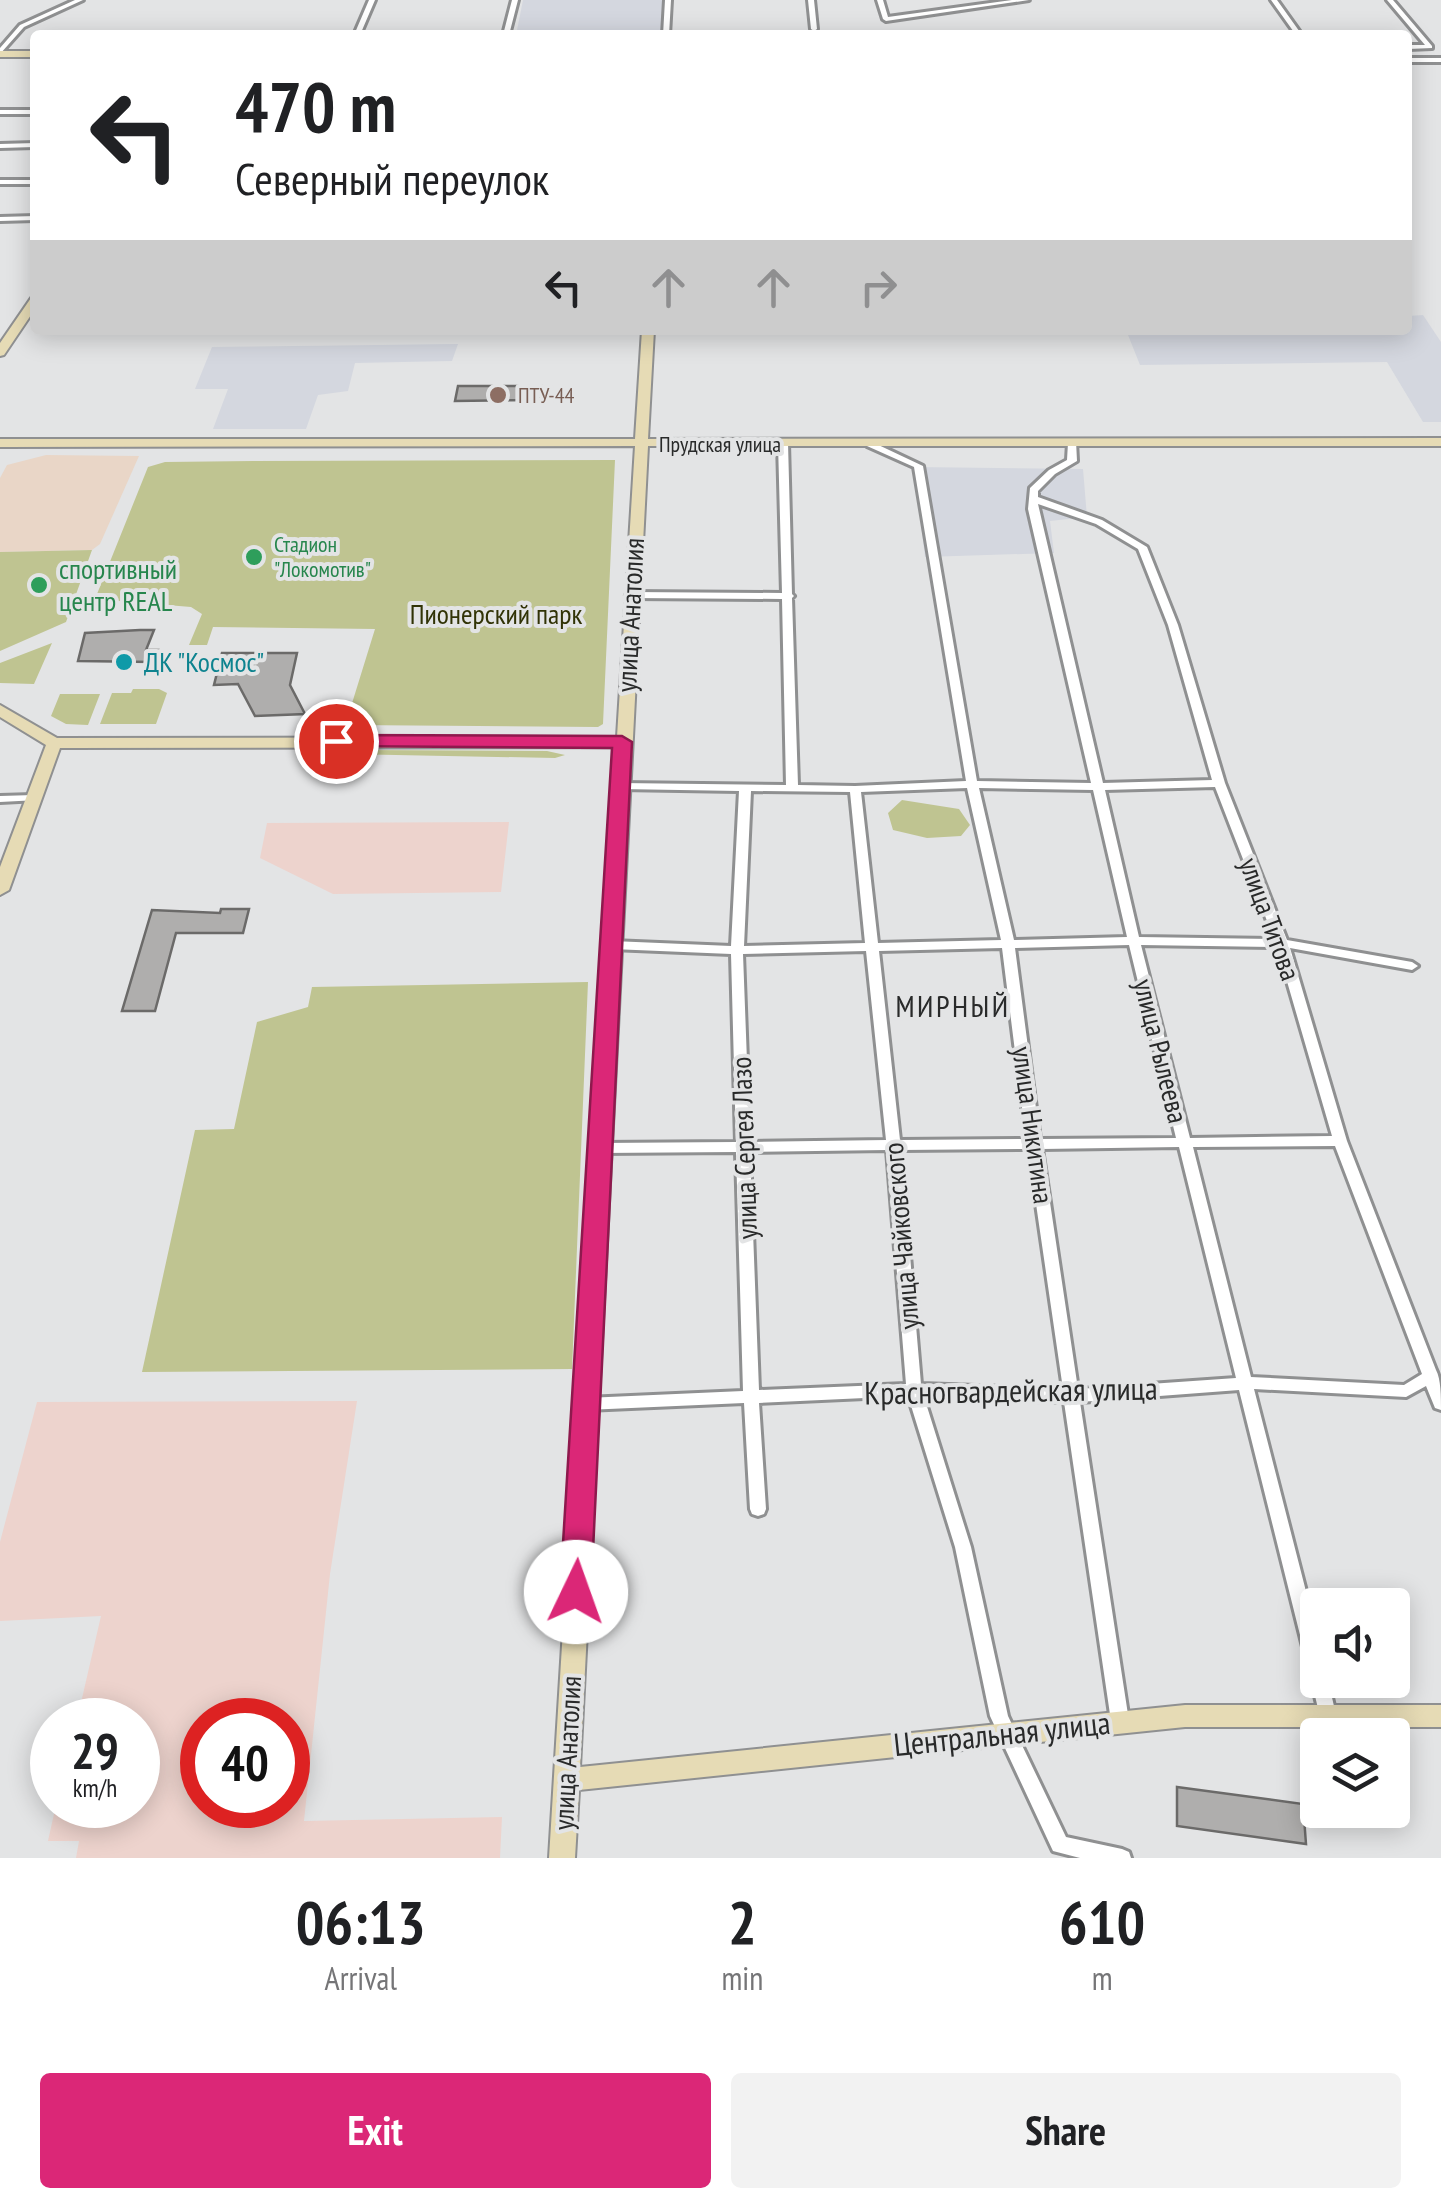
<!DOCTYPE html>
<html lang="en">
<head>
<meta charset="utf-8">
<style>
  body { margin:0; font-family:"PT Sans Narrow",sans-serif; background:#f2f2f2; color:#202124; height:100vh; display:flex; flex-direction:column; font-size:38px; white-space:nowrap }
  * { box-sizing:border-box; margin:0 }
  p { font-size:32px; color:#757577 }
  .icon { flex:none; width:55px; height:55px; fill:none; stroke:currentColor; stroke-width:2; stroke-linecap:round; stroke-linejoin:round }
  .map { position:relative; height:1858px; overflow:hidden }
  .panel { display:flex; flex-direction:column; background:#fff; flex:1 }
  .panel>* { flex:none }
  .hud { position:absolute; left:30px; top:30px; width:1382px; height:305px; border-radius:10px; box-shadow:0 5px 25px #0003; background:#fff; color:#202124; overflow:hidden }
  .fabs { position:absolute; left:1300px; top:1588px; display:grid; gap:20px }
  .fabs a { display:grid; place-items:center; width:110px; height:110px; border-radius:10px; background:#fff; box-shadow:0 5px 25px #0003; font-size:50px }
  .speed { position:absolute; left:30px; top:1698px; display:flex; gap:20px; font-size:50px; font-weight:700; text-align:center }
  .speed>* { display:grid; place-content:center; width:130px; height:130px; border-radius:50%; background:#fff; box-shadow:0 5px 25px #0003; line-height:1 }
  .speed small { font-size:25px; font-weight:400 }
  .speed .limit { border:15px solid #d22; background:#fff; color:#111 }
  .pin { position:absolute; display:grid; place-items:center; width:85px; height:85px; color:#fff; margin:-42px; border:5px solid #fff; border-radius:50%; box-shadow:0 2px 10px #0007 }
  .me { position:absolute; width:110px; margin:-55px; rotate:3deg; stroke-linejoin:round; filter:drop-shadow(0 0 8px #0008) }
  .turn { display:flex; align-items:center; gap:35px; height:210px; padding:0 40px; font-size:45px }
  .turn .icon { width:130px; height:130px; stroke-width:2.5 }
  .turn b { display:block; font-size:70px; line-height:85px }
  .lanes { display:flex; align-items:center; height:95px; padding:0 40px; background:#0003; justify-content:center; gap:50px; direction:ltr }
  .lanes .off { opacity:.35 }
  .eta { display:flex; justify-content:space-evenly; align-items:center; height:170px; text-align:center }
  .eta b { font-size:60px; font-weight:800; line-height:70px }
  .button { display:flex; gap:20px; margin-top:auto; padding:20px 40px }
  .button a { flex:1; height:115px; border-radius:10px; background:#db2777; color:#fff; font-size:40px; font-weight:800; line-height:115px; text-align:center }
  .button a+a { background:#f2f2f2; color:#202124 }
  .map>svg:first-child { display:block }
</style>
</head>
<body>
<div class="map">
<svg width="1441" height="1858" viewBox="0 0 1441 1858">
  <rect width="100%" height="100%" fill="#e3e4e5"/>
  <path fill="#d4d7df" d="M523,0H663L661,35H516Z
    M1423,315L1441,342V422H1423L1387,362L1140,365L1128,335L1179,330H1408V316Z
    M458,344L452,361L355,363L348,391L318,395L306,429H213L228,389H195L212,347Z
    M914,467L1083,469L1087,517L1050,521L1054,553L925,557Z"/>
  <path fill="#edd3cd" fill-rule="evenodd" d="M509,822L501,892L333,894L260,858L267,823Z
    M357,1401L330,1574L304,1821L502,1817L500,1858H76L79,1841H48L56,1805H138V1720H77L101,1616L0,1621V1542L37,1402ZM202,1720H288V1805H202Z"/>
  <path fill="#e9d6c7" d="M46,455L139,456L100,544L92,550L0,552V478L7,465Z"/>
  <path fill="#bfc491" d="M615,460L603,724L598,727L349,725L336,713H349L375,629L213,627L207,645H189L202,614L191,607L95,599L148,467L165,462L253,461Z
    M92,550L66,622L0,651V552Z
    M52,643L34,684L0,683V663Z
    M133,689H159L167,693L156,724H100L112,693H131Z
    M60,694H100L88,725L66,724L51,716Z
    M362,750L547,751L565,755L555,758L345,754Z
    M902,800L959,809L970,825L961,836L927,838L893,830L888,813Z
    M588,982L572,1369L142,1372L195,1130L234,1129L257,1022L308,1007L312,987Z"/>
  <path fill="#afaead" stroke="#6b6a69" stroke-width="2.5" d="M458,386H541L539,400L455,401Z
    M140,630H154L146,650H158L154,662L78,661L85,633Z
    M222,653H297L290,685L305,714L255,716L238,684L214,685Z
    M221,909H249L243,933H176L155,1011H122L152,910L220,913Z
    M1177,1787L1303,1804L1306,1844L1177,1826Z"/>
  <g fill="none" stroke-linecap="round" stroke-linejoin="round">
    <defs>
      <path id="street" d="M75,0H83L24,27L0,54V48L20,25Z
        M369,0H375L360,35H354Z
        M512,0H518L509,35H503Z
        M665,0H671L669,35H663Z
        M808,0H814L817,29L814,31L811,29Z
        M877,0H883L888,17L1012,0H1029L886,21L883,19Z
        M1271,0H1277L1302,35H1296Z
        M1387,0H1393L1432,46V48L1408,49V45H1425Z
        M1408,58H1441V62H1408Z
        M0,110H35V114H0Z
        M35,143V147L0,148V144Z
        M0,180H35V184H0Z
        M35,216V220L0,221V217Z
        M783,440L788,443L792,594L794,596L792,598L798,785L855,786L966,781L914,467L867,446V442L870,441L923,466L977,781L1091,783L1028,509L1030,488L1049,470L1067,460L1068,443L1073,440L1076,441L1077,461L1055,474L1038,491V497L1102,520L1147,547L1178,625L1225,783L1287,940L1412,962L1418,966L1412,970L1290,948L1347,1141L1436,1370C1441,1379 1441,1397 1441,1410L1435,1408L1426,1386L1406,1397L1254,1389L1318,1638V1680H1328L1336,1715L1333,1721L1327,1723L1321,1721L1311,1679L1239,1390L1080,1402L1129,1721L1126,1727L1120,1729L1114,1727L1111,1721L1064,1402L924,1397L971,1547L1008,1716L1066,1837L1122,1849L1129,1852L1131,1858H1080L1053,1851L990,1716L955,1547L908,1396L759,1403L766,1509L764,1514L758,1516L752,1514L750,1509L744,1403L586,1410L580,1408L578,1404L580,1400L586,1398L743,1391L736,1152L600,1153L595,1151L593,1148L595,1145L600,1143L736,1142L731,954L612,949L606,945L612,941L731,946L739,791L620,789L614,786L620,783L786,785L782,599L631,598L626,595L631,592L782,593L778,443ZM1038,504L1096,524L1138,549L1168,625L1212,780L1103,783ZM1215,787L1274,939L1139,937L1105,790ZM967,788L1001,940L878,943L861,792ZM979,788L1093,790L1127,937L1014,940ZM751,791L850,792L865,943L744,946ZM1129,945L1176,1138L1040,1139L1015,948ZM1141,945L1277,947L1332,1136L1190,1138ZM1002,948L1026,1139L900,1140L879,951ZM866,951L886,1140L750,1142L743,954ZM1335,1146L1422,1374L1404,1385L1251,1377L1193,1147ZM1179,1147L1236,1378L1078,1389L1042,1149ZM1028,1149L1063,1389L921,1384L901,1150ZM887,1150L906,1384L759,1390L750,1152Z
        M34,795L40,798L38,800L0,802V796Z"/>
      <path id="secondary" d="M0,51H35V57H0Z
        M35,297V309L4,355L0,356V343L31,298Z
        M642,330H654L648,439L1441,438V446H648L580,1767L1185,1705H1441V1727H1185L579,1790L575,1858H549L617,747L60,748L9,890L0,895V867L46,745L0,717V705L57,738L617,737L635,446L0,447V439H635Z"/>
    </defs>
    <use href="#street" stroke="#8f9091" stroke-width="6"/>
    <use href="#secondary" stroke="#8f9091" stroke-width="4"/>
    <use href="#street" fill="#fff" fill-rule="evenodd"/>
    <use href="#secondary" fill="#e6dbb5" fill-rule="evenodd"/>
  </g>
  <path fill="#db2777" stroke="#8e194d" stroke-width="2.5" d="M336,735L622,736L632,742L591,1592L586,1602L576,1606L565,1602L560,1592L612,748L329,746V737Z"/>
  <circle fill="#8d6e63" stroke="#e3e4e5" stroke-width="4" cx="498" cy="395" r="10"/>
  <g fill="#2e9e5b" stroke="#e3e4e5" stroke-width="4">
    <circle cx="254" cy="557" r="10"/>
    <circle cx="39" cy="585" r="10"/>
  </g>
  <circle fill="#0f9aa8" stroke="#e3e4e5" stroke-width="4" cx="124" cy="662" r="10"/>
  <g text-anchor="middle" stroke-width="8" stroke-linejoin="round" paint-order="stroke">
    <g font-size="22" fill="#785e54" stroke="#e3e4e5" text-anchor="start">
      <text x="518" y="403">ПТУ-44</text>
    </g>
    <g font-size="22" fill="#292a2a" stroke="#e3e4e5">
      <text x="720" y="452">Прудская улица</text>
    </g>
    <g font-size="22" fill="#27864d" stroke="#e3e4e5" text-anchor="start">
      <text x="274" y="552">Стадион<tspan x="274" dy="25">"Локомотив"</tspan></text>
    </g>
    <g font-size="28" fill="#27864d" stroke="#e3e4e5" text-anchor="start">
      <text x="59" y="579">спортивный<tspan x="59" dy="32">центр REAL</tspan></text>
    </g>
    <g font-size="28" fill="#313306" stroke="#e3e4e5">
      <text x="496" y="624">Пионерский парк</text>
    </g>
    <g font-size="28" fill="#292a2a" stroke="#e3e4e5">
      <text transform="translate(630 615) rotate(-87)" y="10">улица Анатолия</text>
      <text transform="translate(1270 919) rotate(70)" y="10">улица Титова</text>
      <text transform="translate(1161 1051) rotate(76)" y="10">улица Рылеева</text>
      <text transform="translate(1033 1125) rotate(82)" y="10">улица Никитина</text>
      <text transform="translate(744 1148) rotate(-92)" y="10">улица Сергея Лазо</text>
      <text transform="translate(901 1236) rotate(-95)" y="10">улица Чайковского</text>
      <text transform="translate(567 1753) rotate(-87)" y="10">улица Анатолия</text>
    </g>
    <g font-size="28" fill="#0d838f" stroke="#e3e4e5" text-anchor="start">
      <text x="144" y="672">ДК "Космос"</text>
    </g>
    <g font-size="30" letter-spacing="2.5" fill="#292a2a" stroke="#e3e4e5">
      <text x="953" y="1017">МИРНЫЙ</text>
    </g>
    <g font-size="32" fill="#292a2a" stroke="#e3e4e5">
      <text transform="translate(1011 1391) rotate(-1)" y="11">Красногвардейская улица</text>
      <text transform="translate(1002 1734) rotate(-6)" y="11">Центральная улица</text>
    </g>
  </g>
</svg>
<div class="fabs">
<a><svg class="icon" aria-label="sound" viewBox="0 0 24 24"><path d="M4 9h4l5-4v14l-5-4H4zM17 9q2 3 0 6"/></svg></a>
<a><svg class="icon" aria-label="layers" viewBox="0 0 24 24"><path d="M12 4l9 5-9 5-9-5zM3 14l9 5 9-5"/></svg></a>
</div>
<div class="speed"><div>29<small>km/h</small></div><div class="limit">40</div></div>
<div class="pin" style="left:336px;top:741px;background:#d93025"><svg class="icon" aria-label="arrive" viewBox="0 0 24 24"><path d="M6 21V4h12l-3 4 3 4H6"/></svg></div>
<svg class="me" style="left:576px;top:1592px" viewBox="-20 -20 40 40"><circle r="19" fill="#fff"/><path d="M0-13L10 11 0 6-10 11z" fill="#db2777"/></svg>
<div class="hud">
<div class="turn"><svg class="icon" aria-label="left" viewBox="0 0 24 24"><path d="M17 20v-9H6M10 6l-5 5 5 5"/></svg><div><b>470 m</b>Северный переулок</div></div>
<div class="lanes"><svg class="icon" aria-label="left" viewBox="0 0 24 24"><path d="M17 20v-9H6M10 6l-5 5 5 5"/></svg><svg class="icon off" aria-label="ahead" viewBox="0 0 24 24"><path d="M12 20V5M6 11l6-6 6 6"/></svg><svg class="icon off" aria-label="ahead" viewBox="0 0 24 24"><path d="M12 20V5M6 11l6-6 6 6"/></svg><svg class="icon off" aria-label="right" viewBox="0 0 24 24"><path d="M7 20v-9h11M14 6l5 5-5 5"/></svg></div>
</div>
</div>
<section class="panel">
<div class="eta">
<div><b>06:13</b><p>Arrival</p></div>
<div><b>2</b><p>min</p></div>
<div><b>610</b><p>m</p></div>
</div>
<div class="button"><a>Exit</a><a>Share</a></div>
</section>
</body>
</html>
